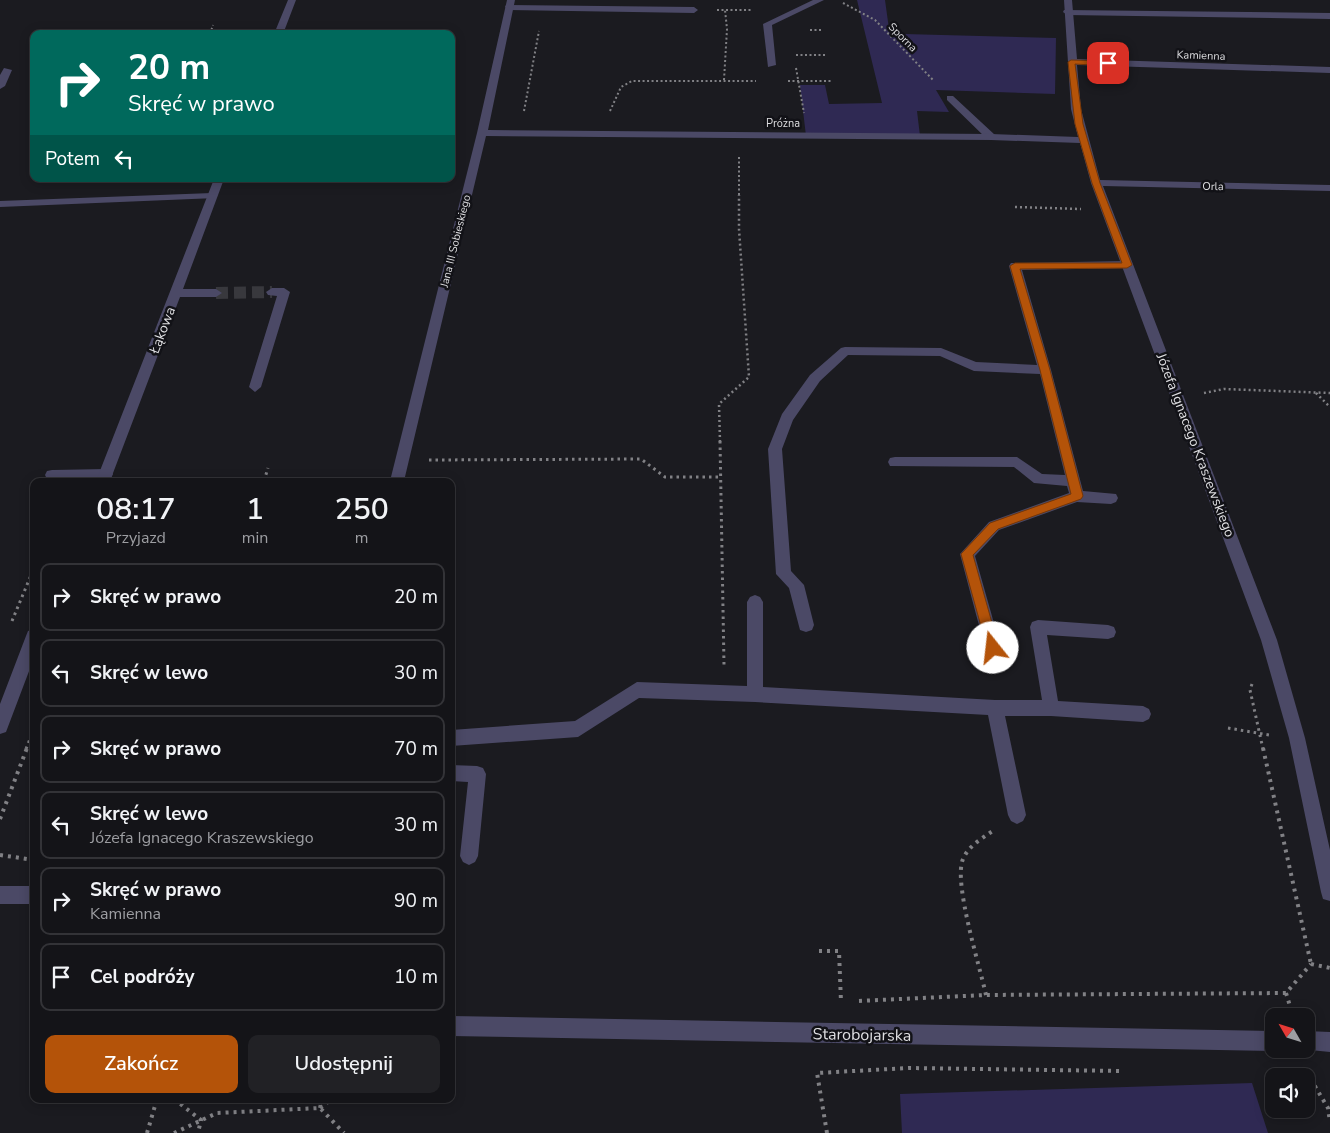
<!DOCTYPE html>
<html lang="pl">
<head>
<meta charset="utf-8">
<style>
  body { margin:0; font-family:"Nunito Sans",sans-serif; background:#212125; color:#f1f3f6; height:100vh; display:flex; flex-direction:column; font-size:19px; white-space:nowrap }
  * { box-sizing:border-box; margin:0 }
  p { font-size:16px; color:#9d9ea2 }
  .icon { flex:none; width:28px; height:28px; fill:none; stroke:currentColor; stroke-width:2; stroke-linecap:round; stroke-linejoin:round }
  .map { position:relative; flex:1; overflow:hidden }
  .sheet { position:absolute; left:30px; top:478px; width:425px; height:625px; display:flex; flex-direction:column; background:#141418; border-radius:10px; box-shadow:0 2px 12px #0003,0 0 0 1px #333337 }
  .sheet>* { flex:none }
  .guide { position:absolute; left:30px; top:30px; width:425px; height:152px; border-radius:10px; box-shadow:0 2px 12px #0003,0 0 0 1px #333337; background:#00695c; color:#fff; overflow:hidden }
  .needle { width:32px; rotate:309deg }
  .fabs { position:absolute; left:1265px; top:1008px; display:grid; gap:10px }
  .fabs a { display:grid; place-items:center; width:50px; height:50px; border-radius:10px; background:#141418; box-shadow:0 2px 12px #0003,0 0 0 1px #333337; font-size:25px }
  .pin { position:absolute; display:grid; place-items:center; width:42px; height:42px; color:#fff; margin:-21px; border-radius:10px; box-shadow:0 2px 8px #0006 }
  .me { position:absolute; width:55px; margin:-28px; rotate:344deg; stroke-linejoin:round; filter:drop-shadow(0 0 4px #0008) }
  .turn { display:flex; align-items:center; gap:18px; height:105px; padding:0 15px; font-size:22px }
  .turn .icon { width:65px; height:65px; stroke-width:2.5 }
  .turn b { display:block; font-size:35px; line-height:42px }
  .then { display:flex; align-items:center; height:48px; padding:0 15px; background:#0003; gap:10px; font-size:19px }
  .eta { display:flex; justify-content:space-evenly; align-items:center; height:85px; text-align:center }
  .eta b { font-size:30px; font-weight:600; line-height:35px }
  .action { display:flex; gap:10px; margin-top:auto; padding:10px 15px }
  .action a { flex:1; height:58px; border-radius:10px; background:#b45309; color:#fff; font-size:20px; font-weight:600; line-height:58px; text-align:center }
  .action a+a { background:#212125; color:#f1f3f6 }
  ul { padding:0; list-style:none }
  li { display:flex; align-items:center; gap:15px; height:68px; margin:0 10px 8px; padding:0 5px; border:2px solid #333337; border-radius:10px }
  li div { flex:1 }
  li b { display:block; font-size:19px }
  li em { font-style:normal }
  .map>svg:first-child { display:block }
</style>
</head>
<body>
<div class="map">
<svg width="1330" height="1133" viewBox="0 0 1330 1133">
  <rect width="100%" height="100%" fill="#1b1b20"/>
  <path fill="#2f2953" d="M857,0H885L889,29L904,34L1056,38L1055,94L936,90L949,112L917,111L920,136H806L800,85H825L829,104L882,103Z
    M1252,1083L1268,1133H902L900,1094Z"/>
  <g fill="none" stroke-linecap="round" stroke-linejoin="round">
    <path stroke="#38383d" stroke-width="12" stroke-dasharray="12 6" stroke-linecap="butt" d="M216,293L272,292"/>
    <path stroke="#818185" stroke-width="2" stroke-dasharray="2 2.5" stroke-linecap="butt" d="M843,3L875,20L934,81
      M717,10H751
      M810,30H822
      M210,34L213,25
      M796,55H827
      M796,68L804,113
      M724,80L727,29L725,10
      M788,81H833
      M524,111L539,31
      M610,111L621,87L632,81H756
      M739,157V196"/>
    <path stroke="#818185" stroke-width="2.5" stroke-dasharray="2 3" stroke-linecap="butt" d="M1015,207L1081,209
      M1204,393L1224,389L1330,393
      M1316,393L1330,407
      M720,442L719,404L749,377L739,229V195"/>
    <path stroke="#818185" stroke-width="3" stroke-dasharray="2.5 4" stroke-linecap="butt" d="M720,441L724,665
      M429,460L641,459L665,477H720
      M264,481L268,468
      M12,621L34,568
      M1252,684L1250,690L1263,749
      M1228,728L1269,735
      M26,749L34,729"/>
    <path stroke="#818185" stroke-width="4" stroke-dasharray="3 5" stroke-linecap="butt" d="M1263,748L1311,964
      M0,819L27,748
      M0,855L34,860
      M819,951H839L841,1002
      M1311,964L1330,968
      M1286,993L1293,1016
      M986,995C980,967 953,882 963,859C969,845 983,838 994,830
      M859,1001L986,995L1286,993L1311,964
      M1274,1073H1307L1328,1108L1330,1122
      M174,1099L201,1120L198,1133
      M320,1108L332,1099
      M320,1108L322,1099
      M147,1133L157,1099
      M174,1133L217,1113L320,1108L344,1133
      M827,1133L817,1073L909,1068L1122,1071"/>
    <path fill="#4b4966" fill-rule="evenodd" d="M813,0H824L772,25L776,65L768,67L763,24Z
      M506,5L694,7L698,10L694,13L509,10L505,7Z
      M1064,10L1330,13V19L1067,15L1063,12Z
      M4,68L12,70L5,86L0,89V75Z
      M947,96H953L995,135V139H987L947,100Z
      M212,193L217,196L216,198L0,207V201Z
      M1127,261L1133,265L1131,268L1022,270L1051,370L1083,491L1116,494L1118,498L1116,502L1111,504L1077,502L999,530L975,556L1001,648L999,653L993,655L987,653L985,648L960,554L989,522L1069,493L1067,486L1034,483L1014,467L890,466L888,462L890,458L895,457H1017L1042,474L1065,475L1040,374L974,371L940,356L848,355L820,381L793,420L782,449L791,571L804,585L814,625L812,630L806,632L800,630L789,588L776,574L768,449L782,414L810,375L841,348L845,347L941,348L976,362L1037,365L1009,266L1011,263Z
      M106,469L111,470L113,474L111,478L106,479L52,480L47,479L45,475L47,471L52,470Z
      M451,765L477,766L483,768L486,774L478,856L475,862L469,865L463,862L460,856L468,782L451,781Z"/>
    <path fill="#4b4966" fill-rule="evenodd" d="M288,0H296L283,34H274Z
      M507,0H515L488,130L991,134L1078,137L1071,109L1064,0H1072L1077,59L1330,67V73L1077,65L1081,109L1100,180L1330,185V191L1103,186L1277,640L1305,738L1330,850V901L1323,899L1321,892L1289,738L1261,640L1091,183L1080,143L991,140L486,136L404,481H390L477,133Z
      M214,179H224L183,289H216L222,293L216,297H180L110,481H96Z
      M272,288H284L290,292L261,387L255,392L249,387L277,296L268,295L266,292Z
      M755,595L760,597L763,602V687L995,700H1042L1030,627L1032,622L1038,620L1108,625L1114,627L1116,632L1114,637L1108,639L1047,635L1058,701L1143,706L1149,709L1151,714L1149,719L1143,722L1051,716H1005L1026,815L1023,821L1017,824L1011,821L1008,815L988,715L755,702L639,698L578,737L451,746V730L575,721L637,682L747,686V602L750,597Z
      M34,629V658L6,732L0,734V704L26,636L28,631Z
      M0,886H34V904H0Z
      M451,1016L1274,1031V1049H1280L1274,1051L451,1036Z
      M1306,1031L1330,1032V1052L1300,1049H1306Z"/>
  </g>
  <path fill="#b45309" stroke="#753606" d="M1071,60L1108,61L1111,63L1108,66L1075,64L1083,124L1100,183L1132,265L1127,268L1020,269L1050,370L1083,496L1081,499L998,529L973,555L999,648L993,653L987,648L961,554L990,523L1071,494L1040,370L1010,266L1015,263H1122L1092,183L1075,124L1068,62Z"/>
  <g text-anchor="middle" stroke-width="5" stroke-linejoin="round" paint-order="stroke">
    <g font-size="11" fill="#dfdfe2" stroke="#121217">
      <text transform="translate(903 37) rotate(45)" y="4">Sporna</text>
      <text transform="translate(1201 55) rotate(2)" y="4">Kamienna</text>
      <text x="783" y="127">Próżna</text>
      <text transform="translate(1213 186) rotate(1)" y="4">Orla</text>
      <text transform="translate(455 241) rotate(-76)" y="4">Jana III Sobieskiego</text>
    </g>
    <g font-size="14" fill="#dfdfe2" stroke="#121217">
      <text transform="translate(162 330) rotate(-69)" y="5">Łąkowa</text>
      <text transform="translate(1196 445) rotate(69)" y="5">Józefa Ignacego Kraszewskiego</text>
    </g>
    <g font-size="16" fill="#dfdfe2" stroke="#121217">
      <text transform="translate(862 1034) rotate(1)" y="6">Starobojarska</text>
    </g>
  </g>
</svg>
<div class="fabs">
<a><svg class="needle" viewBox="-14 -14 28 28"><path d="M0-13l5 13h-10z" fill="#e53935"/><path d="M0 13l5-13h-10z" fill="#9d9ea2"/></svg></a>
<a><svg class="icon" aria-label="sound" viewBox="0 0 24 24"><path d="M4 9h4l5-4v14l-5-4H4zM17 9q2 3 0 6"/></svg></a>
</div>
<div class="pin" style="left:1108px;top:63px;background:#d93025"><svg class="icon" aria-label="arrive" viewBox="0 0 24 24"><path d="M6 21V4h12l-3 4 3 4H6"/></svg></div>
<svg class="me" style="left:993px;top:648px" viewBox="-20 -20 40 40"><circle r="19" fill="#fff"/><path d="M0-13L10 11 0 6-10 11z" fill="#b45309"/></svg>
<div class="guide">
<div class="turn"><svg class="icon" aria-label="right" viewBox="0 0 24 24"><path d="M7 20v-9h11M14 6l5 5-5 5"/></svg><div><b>20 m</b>Skręć w prawo</div></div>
<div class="then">Potem<svg class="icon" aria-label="left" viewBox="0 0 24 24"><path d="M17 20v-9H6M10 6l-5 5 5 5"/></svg></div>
</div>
<section class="sheet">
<div class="eta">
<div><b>08:17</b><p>Przyjazd</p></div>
<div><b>1</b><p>min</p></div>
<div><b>250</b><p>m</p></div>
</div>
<ul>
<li><svg class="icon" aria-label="right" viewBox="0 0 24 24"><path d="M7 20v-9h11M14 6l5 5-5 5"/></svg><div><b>Skręć w prawo</b></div><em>20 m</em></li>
<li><svg class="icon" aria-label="left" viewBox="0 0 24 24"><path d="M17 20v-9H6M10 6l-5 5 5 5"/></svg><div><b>Skręć w lewo</b></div><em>30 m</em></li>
<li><svg class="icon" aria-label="right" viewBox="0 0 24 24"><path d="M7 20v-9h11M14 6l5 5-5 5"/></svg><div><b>Skręć w prawo</b></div><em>70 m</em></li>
<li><svg class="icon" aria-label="left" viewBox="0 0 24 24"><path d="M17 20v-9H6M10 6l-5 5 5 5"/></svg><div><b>Skręć w lewo</b><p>Józefa Ignacego Kraszewskiego</p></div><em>30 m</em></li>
<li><svg class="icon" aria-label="right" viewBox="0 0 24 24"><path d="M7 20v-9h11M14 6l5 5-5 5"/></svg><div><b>Skręć w prawo</b><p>Kamienna</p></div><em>90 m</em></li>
<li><svg class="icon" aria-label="arrive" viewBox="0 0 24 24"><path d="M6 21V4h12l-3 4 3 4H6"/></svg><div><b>Cel podróży</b></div><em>10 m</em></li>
</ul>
<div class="action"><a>Zakończ</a><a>Udostępnij</a></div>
</section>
</div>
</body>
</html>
